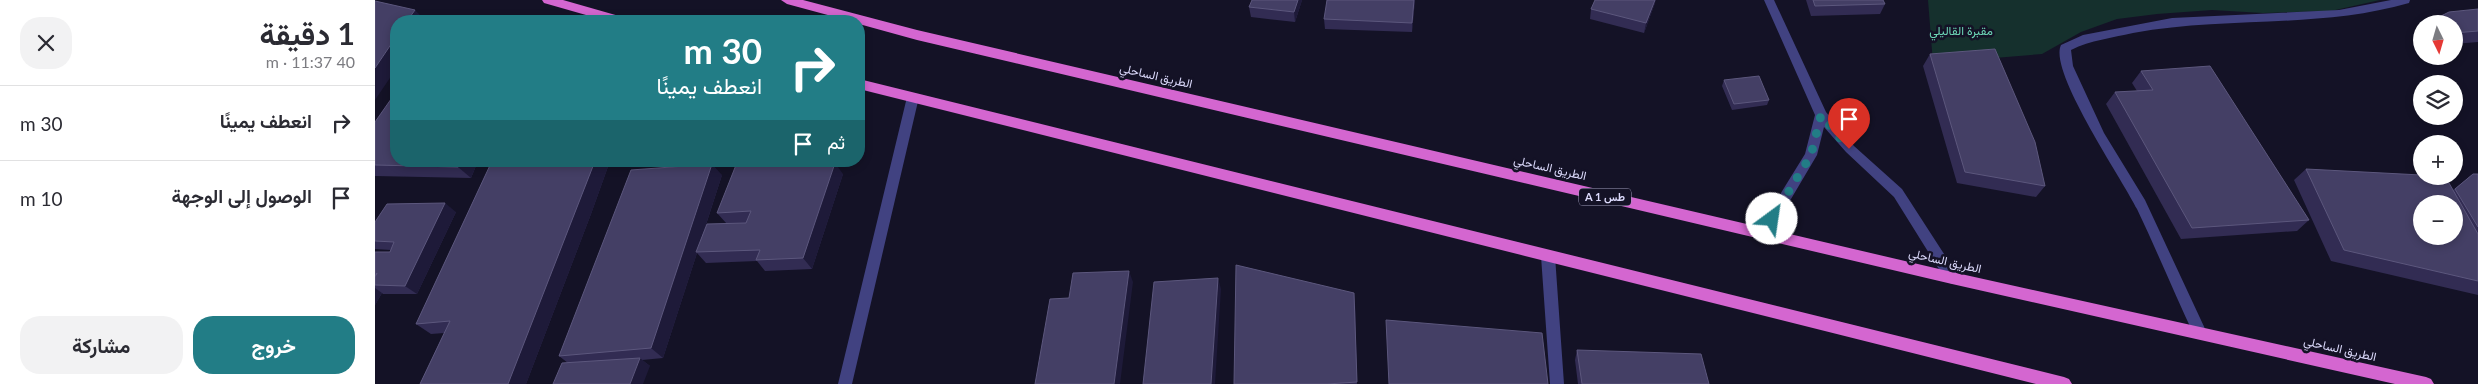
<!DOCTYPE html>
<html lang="ar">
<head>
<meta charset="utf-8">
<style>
  body { margin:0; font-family:Lato,Vazirmatn,sans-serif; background:#f2f2f3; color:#2b2b33; direction:rtl; height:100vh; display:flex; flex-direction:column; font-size:19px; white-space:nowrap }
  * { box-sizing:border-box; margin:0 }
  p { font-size:16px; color:#7c7c81 }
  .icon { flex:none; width:28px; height:28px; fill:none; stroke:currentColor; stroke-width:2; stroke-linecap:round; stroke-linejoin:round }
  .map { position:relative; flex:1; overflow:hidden; direction:ltr }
  .panel { display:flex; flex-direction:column; background:#fff; width:375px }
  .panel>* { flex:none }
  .guide { position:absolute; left:15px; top:15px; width:475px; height:152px; border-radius:20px; box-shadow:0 2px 8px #0003; direction:rtl; background:#227d86; color:#fff; overflow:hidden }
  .needle { width:32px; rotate:175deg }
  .tools { position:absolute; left:2038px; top:15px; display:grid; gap:10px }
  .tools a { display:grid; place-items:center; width:50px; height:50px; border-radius:50%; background:#fff; box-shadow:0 2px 8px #0003; font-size:25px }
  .pin { position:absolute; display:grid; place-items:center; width:42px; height:42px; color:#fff; margin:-51px -21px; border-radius:50% 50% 50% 0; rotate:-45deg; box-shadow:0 0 5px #0007 }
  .pin .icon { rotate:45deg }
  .me { position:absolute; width:55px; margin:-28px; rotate:31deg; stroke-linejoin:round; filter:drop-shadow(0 0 4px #0008) }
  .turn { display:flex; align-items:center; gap:18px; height:105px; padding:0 20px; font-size:22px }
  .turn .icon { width:65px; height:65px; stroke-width:2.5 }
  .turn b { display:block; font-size:35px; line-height:42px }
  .then { display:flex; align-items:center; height:48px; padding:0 20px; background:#0003; gap:10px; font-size:19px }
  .round { display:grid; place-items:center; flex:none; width:52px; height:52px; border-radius:20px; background:#f2f2f3 }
  .overview { display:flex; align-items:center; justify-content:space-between; height:85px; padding:0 20px }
  h1 { font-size:30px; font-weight:700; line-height:38px }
  .cta { display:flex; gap:10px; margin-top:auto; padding:10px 20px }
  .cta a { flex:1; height:58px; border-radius:20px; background:#227d86; color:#fff; font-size:20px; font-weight:700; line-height:58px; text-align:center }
  .cta a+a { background:#f2f2f3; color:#2b2b33 }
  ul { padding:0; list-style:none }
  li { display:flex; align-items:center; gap:15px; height:75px; padding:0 20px; border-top:1px solid #e1e1e2 }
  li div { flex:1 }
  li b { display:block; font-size:19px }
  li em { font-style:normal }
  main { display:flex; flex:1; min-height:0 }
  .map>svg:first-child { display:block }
</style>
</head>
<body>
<main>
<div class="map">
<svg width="2103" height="384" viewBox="0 0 2103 384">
  <rect width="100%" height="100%" fill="#141226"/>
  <path fill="#15302d" d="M1553,0H2005L1956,11L1888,13L1837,10L1782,14L1742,19L1706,32L1667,54L1558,63Z"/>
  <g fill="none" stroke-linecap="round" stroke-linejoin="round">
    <path fill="#414281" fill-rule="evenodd" d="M1389,0H1399L1451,112L1479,146L1527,189L1582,274L1584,278L1582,282L1577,284L1572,282L1519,197L1471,152L1449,127L1442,155L1393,238H1383L1382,234L1383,230L1430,154L1440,115Z
      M2016,0H2035L2034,3C1944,29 1850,16 1758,33C1737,38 1716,40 1696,50L1698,66L1729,133L1770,200L1832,333L1830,337L1825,339L1820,337C1800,295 1782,251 1762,209C1748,180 1673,71 1686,45L1708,35L1797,18L1964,10Z
      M538,93L544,97L477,384H463L532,97Z
      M1173,251L1178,252L1180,256L1189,384H1175L1166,256L1168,252Z"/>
    <path fill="#d466d0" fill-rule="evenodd" d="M167,0H188L251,18L253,21H232L169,3Z
      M406,0H428L542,30L1577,272L2051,377L2056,379L2059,384H2020L1577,284L542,40L484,24V21H475L412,4Z
      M484,79L1689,377L1694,379L1697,384H1661L484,89Z"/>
  </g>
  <path fill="#322c53" d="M877,0H927L920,22L876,17L874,7Z
    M1040,0L1037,32L950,29L949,19Z
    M1431,0H1508L1510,4L1505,14L1436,16Z
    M1280,3L1269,33L1215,19L1216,9Z
    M2103,9V42L2079,44V24H2056L2062,18Z
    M1555,54L1670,186L1661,197L1582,183L1548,66Z
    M1766,71L1934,220L1922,231L1806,239L1731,104L1740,92L1762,91L1757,83Z
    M1349,80L1394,100L1392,105L1357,110L1347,86Z
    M0,122L21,161H103L96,178L0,176Z
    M117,161H235L216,214L151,384H45L69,333L56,334L41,324Z
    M1931,169L2078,190L2098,174H2103V295L1956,261L1919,180Z
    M468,174L437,269L390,271L382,261L331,263L322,253L288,358L267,360L275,366L193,363L184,356L347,175L328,234L372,223L352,224L342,213Z
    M81,212L42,294H8L7,293L0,305V252H15L16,250L0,249V222Z
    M980,303L982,384H859Z
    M1202,350L1334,384H1203L1200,360Z"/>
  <path fill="#1e1a39" d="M923,0H927L920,22L919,12Z
    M1039,0H1040L1037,32V23Z
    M1280,0H1281L1280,3L1269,33L1271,23Z
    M40,10L51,21H32Z
    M21,37V69L0,100V68Z
    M85,161H103L96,178L83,167Z
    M220,161H235L216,214L151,384H133Z
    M460,163L468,174L437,269L428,258Z
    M337,164L347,175L322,252H321L322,253L288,358L276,348Z
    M70,203L81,212L42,294L30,286Z
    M754,271L758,282L745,384H739Z
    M843,278L846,289L840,384H836Z
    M0,288L7,293L0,305Z
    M979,293L980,303L982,384Z
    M265,358L275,366L268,384H255Z"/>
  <path fill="#443f65" stroke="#5c577d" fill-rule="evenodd" d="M877,0H923L919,12L874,7Z
    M952,0H1039L1037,23L949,19Z
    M1220,0H1280L1271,23L1216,9Z
    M1438,0H1508L1510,4L1440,6Z
    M0,1L40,10L32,21H21V37L0,68Z
    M2103,9V31L2079,33V24H2068L2062,18L2074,12Z
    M1620,49L1660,142L1670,186L1590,172L1555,54Z
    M1835,66L1934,220L1817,228L1740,92L1778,90L1766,71Z
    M1384,76L1394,100L1359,104L1349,80Z
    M21,92V161H85L83,167L0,165V122Z
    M117,161H220L204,202L133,384H45L75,321L41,324Z
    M460,163L428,258L381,260L385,250L321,252L332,224L371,223L376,211L342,213L361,165Z
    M337,164L276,348L184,356L256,170Z
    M1931,169L2046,175V176H2070L2103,234V281L1969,250ZM2046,204H2079V236H2046Z
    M2098,174H2103V227L2080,189Z
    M70,203L30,286L0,285V277L2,273L0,276V252H15L19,242L0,241V222L12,204Z
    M861,265L979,293L982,382L952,384H859Z
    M754,271L739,384H660L675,299L694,298L698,273Z
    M843,278L836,384H768L779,282Z
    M1011,320L1167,333L1173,384H1014Z
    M1202,350L1326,354L1334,384H1207Z
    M265,358L255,384H178L187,363Z"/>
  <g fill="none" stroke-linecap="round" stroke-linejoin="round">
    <path stroke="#227d86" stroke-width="9" stroke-dasharray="0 16.2" d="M1397,219L1436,155L1446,115L1474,149"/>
  </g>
  <g text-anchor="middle" stroke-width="5" stroke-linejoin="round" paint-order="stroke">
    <rect fill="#141226" stroke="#a09ebc" stroke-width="1" x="1204" y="188.5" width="52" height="17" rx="4"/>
    <g font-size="11" font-weight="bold" fill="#dcdafc">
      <text x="1230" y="201">A 1 طس</text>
    </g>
    <g font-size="12" fill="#6cd6b6" stroke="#141226">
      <text x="1586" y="35">مقبرة القاليلي</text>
    </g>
    <g font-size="12" fill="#dcdafc" stroke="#141226">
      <text transform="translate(781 76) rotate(13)" y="4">الطريق الساحلي</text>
      <text transform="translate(1175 168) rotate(13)" y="4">الطريق الساحلي</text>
      <text transform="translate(1570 261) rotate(13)" y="4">الطريق الساحلي</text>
      <text transform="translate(1965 349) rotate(13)" y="4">الطريق الساحلي</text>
    </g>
  </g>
</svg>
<div class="tools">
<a><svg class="needle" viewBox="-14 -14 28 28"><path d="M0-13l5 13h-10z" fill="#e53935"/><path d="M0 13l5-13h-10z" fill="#7c7c81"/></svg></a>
<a><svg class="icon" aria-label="layers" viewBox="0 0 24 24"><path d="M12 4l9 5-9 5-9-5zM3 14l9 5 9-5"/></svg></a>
<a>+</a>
<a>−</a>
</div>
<div class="pin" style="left:1474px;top:149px;background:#d93025"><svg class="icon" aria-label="arrive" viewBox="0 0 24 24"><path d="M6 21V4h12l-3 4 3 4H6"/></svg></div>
<svg class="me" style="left:1397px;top:219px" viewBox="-20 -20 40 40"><circle r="19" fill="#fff"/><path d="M0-13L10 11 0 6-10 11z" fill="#227d86"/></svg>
<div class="guide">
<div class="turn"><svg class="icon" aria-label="right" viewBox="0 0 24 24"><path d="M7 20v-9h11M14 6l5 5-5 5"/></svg><div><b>30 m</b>انعطف يمينًا</div></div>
<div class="then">ثم<svg class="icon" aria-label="arrive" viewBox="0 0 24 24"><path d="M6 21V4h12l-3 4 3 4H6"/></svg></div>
</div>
</div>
<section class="panel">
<div class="overview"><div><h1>1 دقيقة</h1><p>40 m · 11:37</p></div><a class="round"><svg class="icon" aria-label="close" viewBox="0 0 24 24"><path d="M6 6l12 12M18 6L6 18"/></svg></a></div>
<ul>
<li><svg class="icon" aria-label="right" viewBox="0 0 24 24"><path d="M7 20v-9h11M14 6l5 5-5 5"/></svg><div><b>انعطف يمينًا</b></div><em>30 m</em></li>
<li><svg class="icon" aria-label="arrive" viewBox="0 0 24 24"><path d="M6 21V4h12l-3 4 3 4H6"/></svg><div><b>الوصول إلى الوجهة</b></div><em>10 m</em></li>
</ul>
<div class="cta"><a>خروج</a><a>مشاركة</a></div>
</section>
</main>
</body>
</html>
